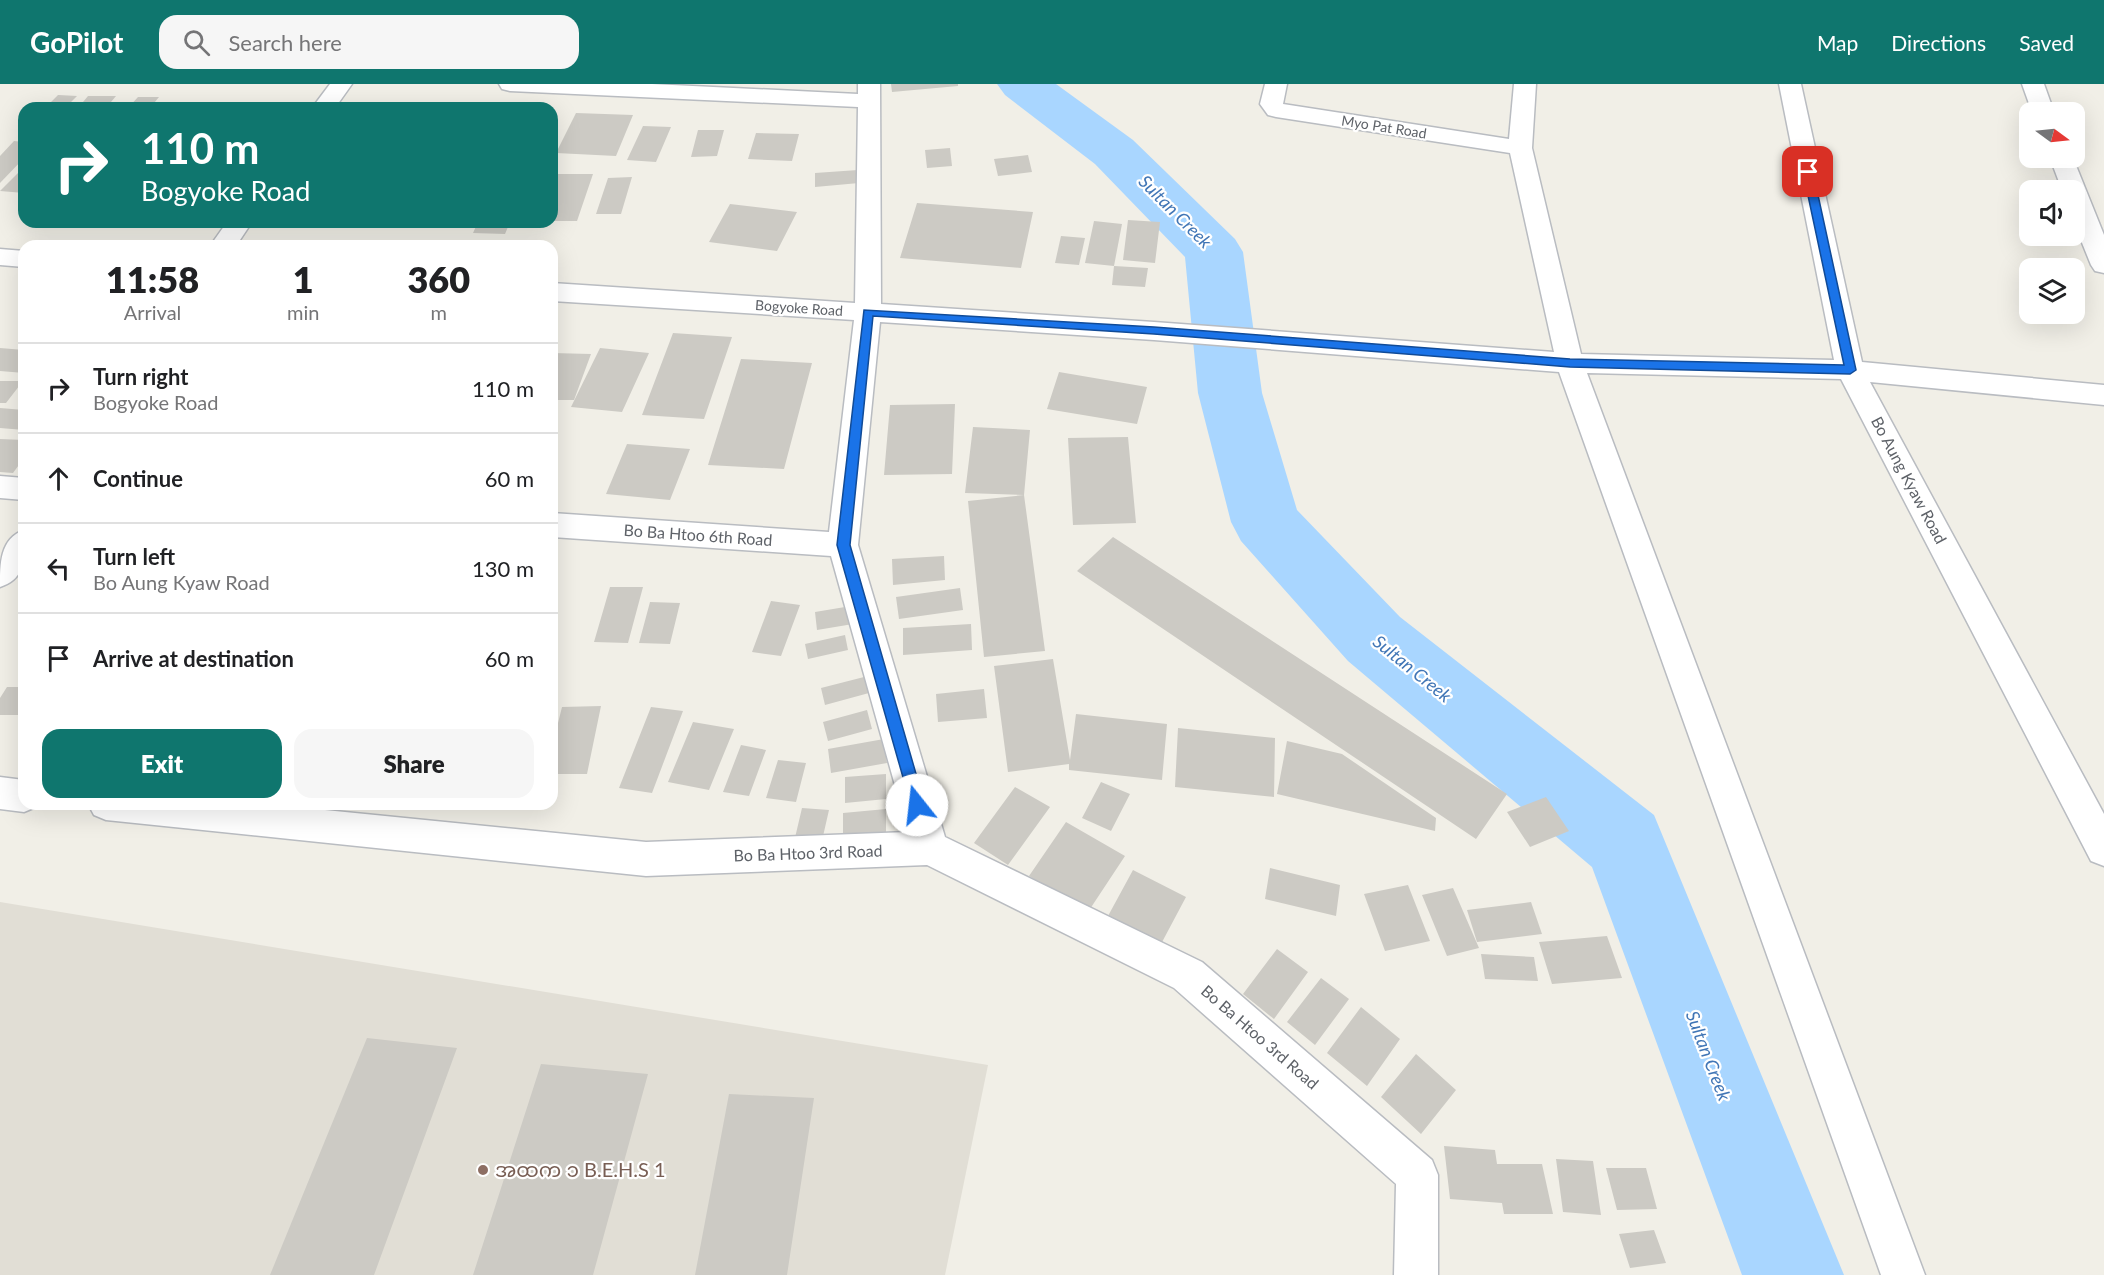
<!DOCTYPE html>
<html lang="en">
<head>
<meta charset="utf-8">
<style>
  body { margin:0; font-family:Lato,"Noto Sans Myanmar",sans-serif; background:#f6f6f6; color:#202124; height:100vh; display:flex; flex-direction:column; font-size:22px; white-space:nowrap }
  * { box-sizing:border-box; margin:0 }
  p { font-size:20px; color:#757577 }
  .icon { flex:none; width:33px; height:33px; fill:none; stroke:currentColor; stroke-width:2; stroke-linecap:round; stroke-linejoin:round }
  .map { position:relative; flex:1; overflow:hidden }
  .drawer { position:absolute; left:18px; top:156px; width:540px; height:570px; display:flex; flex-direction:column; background:#fff; border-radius:18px; box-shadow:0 6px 24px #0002 }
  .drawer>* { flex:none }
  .top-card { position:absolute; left:18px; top:18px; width:540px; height:126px; border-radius:18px; box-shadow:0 6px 24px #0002; background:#0f766e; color:#fff; overflow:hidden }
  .needle { width:39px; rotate:105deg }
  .controls { position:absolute; left:2019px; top:18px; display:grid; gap:12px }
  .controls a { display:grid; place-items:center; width:66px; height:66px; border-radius:12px; background:#fff; box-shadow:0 6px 24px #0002; font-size:30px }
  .pin { position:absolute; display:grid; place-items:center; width:51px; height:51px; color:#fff; margin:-26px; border-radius:12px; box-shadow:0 3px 9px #0006 }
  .me { position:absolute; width:66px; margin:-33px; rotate:344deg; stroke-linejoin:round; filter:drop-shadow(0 0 4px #0008) }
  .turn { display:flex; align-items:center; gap:21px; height:126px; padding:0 24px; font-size:27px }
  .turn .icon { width:78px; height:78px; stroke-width:2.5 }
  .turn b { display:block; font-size:42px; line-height:51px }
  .eta { display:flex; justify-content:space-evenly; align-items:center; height:102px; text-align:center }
  .eta b { font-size:36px; font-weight:800; line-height:42px }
  .action { display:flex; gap:12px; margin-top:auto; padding:12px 24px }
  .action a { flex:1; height:69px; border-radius:18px; background:#0f766e; color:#fff; font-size:24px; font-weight:800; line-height:69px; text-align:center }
  .action a+a { background:#f6f6f6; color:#202124 }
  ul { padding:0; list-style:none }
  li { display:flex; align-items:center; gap:18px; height:90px; padding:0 24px; border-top:2px solid #e0e0e0 }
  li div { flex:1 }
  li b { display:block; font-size:22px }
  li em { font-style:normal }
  header { display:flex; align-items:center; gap:36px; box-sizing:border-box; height:84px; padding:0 30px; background:#0f766e; color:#fff }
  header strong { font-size:28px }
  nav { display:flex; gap:33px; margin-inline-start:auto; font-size:21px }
  .search { width:420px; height:54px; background:#f6f6f6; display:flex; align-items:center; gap:15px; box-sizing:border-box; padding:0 21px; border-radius:18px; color:#757577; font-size:22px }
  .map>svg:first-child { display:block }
</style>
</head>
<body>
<header>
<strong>GoPilot</strong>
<div class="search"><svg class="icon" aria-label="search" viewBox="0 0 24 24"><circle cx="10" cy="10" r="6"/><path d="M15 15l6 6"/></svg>Search here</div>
<nav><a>Map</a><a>Directions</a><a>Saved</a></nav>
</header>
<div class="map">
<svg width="2104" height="1191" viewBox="0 0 2104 1191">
  <rect width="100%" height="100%" fill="#f1efe7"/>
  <path fill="#e1ded5" d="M0,818L988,981L945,1191H0Z"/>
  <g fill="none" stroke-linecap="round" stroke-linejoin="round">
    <path fill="#a9d6ff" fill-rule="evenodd" d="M997,0H1056L1133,56L1235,155L1243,168L1262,309L1297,426L1400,533L1654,731L1844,1191H1742L1592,783L1348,577L1241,457L1231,438L1198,309L1185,173L1095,80L1005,11Z"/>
  </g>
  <path fill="#cccac4" d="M891,0H958V2L892,8Z
    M58,11L77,12L65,24H45Z
    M88,12H116L106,24H78Z
    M138,13H159L150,24H128Z
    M268,21L266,24H229V22Z
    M576,29L633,31L616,72L556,69Z
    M643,42L671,43L656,78L627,76Z
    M698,46H724L717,72L691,73Z
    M756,49L799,50L792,77L748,75Z
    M14,57L24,58V74L0,99V72Z
    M950,64L952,82L927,84L925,66Z
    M1028,71L1032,88L998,92L994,75Z
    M24,83V109L0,107Z
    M858,86L859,99L815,103V89Z
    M552,90H593L577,137H552Z
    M632,93L621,130H596L608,94Z
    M917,119L1033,128L1021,184L900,174Z
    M730,120L797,128L777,167L709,158Z
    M1128,136L1160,138L1155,179L1123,176Z
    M1094,137L1122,140L1114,182L1085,179Z
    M478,138H510L505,150L473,149Z
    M1061,152L1085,154L1079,181L1055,179Z
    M1114,182L1148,184L1145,203L1112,201Z
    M673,249L732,253L704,335L642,331Z
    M0,264L24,266V289L0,287Z
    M600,264L649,269L622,328L571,323Z
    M552,269L591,270L574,316H552Z
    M741,275L812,279L784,385L708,381Z
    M1059,288L1147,303L1137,340L1047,325Z
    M0,297H23L6,319H0Z
    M955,320L952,390L884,391L890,321Z
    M0,324L24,326V346L0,344Z
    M973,343L1030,346L1024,411L1045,567L984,573L968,417L1024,411L965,409Z
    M1128,353L1136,439L1073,441L1068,354Z
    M0,355L24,356V374L13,389L0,388Z
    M627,360L690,365L670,416L606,410Z
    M1113,453L1507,710L1476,755L1077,487Z
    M944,472L945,496L893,501L892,475Z
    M610,503H643L628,559L594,558Z
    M960,504L963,526L899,535L896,513Z
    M771,517L800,521L781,572L752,568Z
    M650,518L680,519L670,560L639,559Z
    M851,522L853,540L817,546L815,528Z
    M971,540L972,566L903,571V544Z
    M845,551L848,566L808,575L805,560Z
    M1053,575L1070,676L1076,630L1167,640L1162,696L1069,686V680L1008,688L994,582Z
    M864,593L869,609L825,621L821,604Z
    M7,603H24V631H0V614Z
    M984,605L987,634L938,638L936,610Z
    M601,622L587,690H552V663L562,623Z
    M651,623L683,627L652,709L619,704Z
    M867,626L872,645L828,657L823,638Z
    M693,638L734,645L709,706L668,698Z
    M1178,644L1275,654L1274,713L1175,703Z
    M884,655L887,679L831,689L828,665Z
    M1287,657L1342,670L1436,734L1435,747L1277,710Z
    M741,661L766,666L749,712L723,708Z
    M778,676L806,679L796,718L766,714Z
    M886,690V715L845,719V693Z
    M1101,698L1130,710L1111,747L1082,734Z
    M1015,703L1050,723L1008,781L974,759Z
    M1546,713L1569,747L1530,763L1507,728Z
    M802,724L829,726L821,761L794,758Z
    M886,725V748L843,752V729Z
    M1066,738L1125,772L1088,828L1029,792Z
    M1270,784L1340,801L1336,832L1265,815Z
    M1133,786L1186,813L1161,860L1108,832Z
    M1408,801L1430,857L1385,867L1364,810Z
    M1453,804L1479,864L1447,872L1422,811Z
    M1531,818L1542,850L1477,858L1467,826Z
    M1607,852L1622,894L1552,900L1539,858Z
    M1277,865L1308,888L1274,935L1243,910Z
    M1481,870L1534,873L1538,897L1485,895Z
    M1321,894L1349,915L1315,961L1287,938Z
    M1361,923L1400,955L1367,1002L1327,969Z
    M367,954L457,964L374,1191H270Z
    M1416,970L1456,1006L1421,1050L1381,1013Z
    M541,980L648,990L593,1191H473Z
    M729,1010L814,1014L787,1191H695Z
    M1444,1062L1495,1066L1497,1080H1542L1553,1130H1504L1502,1119L1450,1115Z
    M1556,1075L1593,1077L1601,1131L1563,1128Z
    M1606,1084H1646L1657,1125L1617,1126Z
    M1654,1146L1666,1179L1630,1184L1619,1150Z"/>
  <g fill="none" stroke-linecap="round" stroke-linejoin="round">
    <defs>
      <path id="minor" d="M330,0H352L335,24H312Z
        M499,0H652L858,10V0H880L881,220L1154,238L1554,268L1510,69L1276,33L1268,31L1260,20L1265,0H1287L1283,20L1509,55L1514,0H1536L1532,64L1581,270L1834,276L1779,0H1801L1862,278L2104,301V321L1870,298L2104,730V782L2091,777L1841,295L1587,289L1925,1191H1881L1559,288L1154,256L880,238L858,461L945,753L1202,878L1432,1076L1438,1091V1191H1394L1396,1100L1174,904L927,781L646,792L106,736L94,731L88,720H265L646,758L908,748L831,472L552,453V429L829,448L854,236L552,217V199L855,219L858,23L510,7L502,5Z
        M2022,0H2044L2054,28H2032Z
        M2050,74H2073L2104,151V189L2095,187L2091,181L2074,139V106H2062Z
        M227,138H252L236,162H210Z
        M0,165L24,167V183L0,181Z
        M0,392L24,394V416L0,414Z
        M24,446C24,471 28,494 0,503C0,479 0,455 24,446Z
        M0,693L24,696V720H38L36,723L24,728L0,725Z"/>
    </defs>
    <use href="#minor" stroke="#b9bcc1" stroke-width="3"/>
    <use href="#minor" fill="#fff" fill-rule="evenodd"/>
  </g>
  <path fill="#1a73e8" stroke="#114b97" stroke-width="1.5" d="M1808,85L1813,88L1856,286L1850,290L1570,283L1154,250L873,232L850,461L925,721L923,725L917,727L912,725L837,461L864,226L1154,243L1570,275L1844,281L1803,88Z"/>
  <circle fill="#8d6e63" stroke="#fff" stroke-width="2" cx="483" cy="1086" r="6"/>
  <g text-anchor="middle" stroke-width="4.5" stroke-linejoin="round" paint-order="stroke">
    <g font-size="14" fill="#5e6268" stroke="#fff">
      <text transform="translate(1384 43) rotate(9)" y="5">Myo Pat Road</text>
      <text transform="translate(799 224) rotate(4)" y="5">Bogyoke Road</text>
    </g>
    <g font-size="16" fill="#5e6268" stroke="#fff">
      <text transform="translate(1909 396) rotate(62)" y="6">Bo Aung Kyaw Road</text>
      <text transform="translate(698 451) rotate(4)" y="6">Bo Ba Htoo 6th Road</text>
      <text transform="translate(808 769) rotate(-2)" y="6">Bo Ba Htoo 3rd Road</text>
      <text transform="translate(1260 953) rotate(41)" y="6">Bo Ba Htoo 3rd Road</text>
    </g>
    <g font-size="18" font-style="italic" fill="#4176b6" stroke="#fff">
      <text transform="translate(1175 128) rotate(45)" y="6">Sultan Creek</text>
      <text transform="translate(1412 585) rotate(39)" y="6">Sultan Creek</text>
      <text transform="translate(1708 972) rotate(69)" y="6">Sultan Creek</text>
    </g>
    <g font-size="20" fill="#785e54" stroke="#fff" text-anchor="start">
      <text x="495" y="1093">အထက ၁ B.E.H.S 1</text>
    </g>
  </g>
</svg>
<div class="controls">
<a><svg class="needle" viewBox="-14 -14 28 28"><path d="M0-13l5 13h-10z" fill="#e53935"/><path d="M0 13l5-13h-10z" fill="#757577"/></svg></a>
<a><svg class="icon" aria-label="sound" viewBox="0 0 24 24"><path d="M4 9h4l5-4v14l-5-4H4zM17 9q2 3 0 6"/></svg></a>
<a><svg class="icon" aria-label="layers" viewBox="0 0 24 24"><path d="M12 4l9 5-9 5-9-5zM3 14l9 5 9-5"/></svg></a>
</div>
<div class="pin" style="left:1808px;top:88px;background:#d93025"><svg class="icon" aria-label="arrive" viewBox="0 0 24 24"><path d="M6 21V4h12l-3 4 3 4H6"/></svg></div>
<svg class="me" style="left:917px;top:721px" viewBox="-20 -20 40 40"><circle r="19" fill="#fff"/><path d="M0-13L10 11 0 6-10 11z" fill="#1a73e8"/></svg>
<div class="top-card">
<div class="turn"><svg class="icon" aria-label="right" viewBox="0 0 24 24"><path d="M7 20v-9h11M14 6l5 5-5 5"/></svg><div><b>110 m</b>Bogyoke Road</div></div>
</div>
<section class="drawer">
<div class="eta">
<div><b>11:58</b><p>Arrival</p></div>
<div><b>1</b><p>min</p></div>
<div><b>360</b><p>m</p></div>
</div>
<ul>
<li><svg class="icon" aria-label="right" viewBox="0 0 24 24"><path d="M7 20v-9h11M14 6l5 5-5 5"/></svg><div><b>Turn right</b><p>Bogyoke Road</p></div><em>110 m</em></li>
<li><svg class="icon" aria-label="ahead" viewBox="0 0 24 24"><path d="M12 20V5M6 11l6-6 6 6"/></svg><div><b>Continue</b></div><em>60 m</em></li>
<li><svg class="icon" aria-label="left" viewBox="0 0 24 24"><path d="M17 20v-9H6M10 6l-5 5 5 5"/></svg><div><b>Turn left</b><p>Bo Aung Kyaw Road</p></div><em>130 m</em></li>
<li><svg class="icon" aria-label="arrive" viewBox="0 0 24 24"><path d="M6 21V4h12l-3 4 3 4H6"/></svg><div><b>Arrive at destination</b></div><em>60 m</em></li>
</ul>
<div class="action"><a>Exit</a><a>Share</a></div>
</section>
</div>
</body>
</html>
